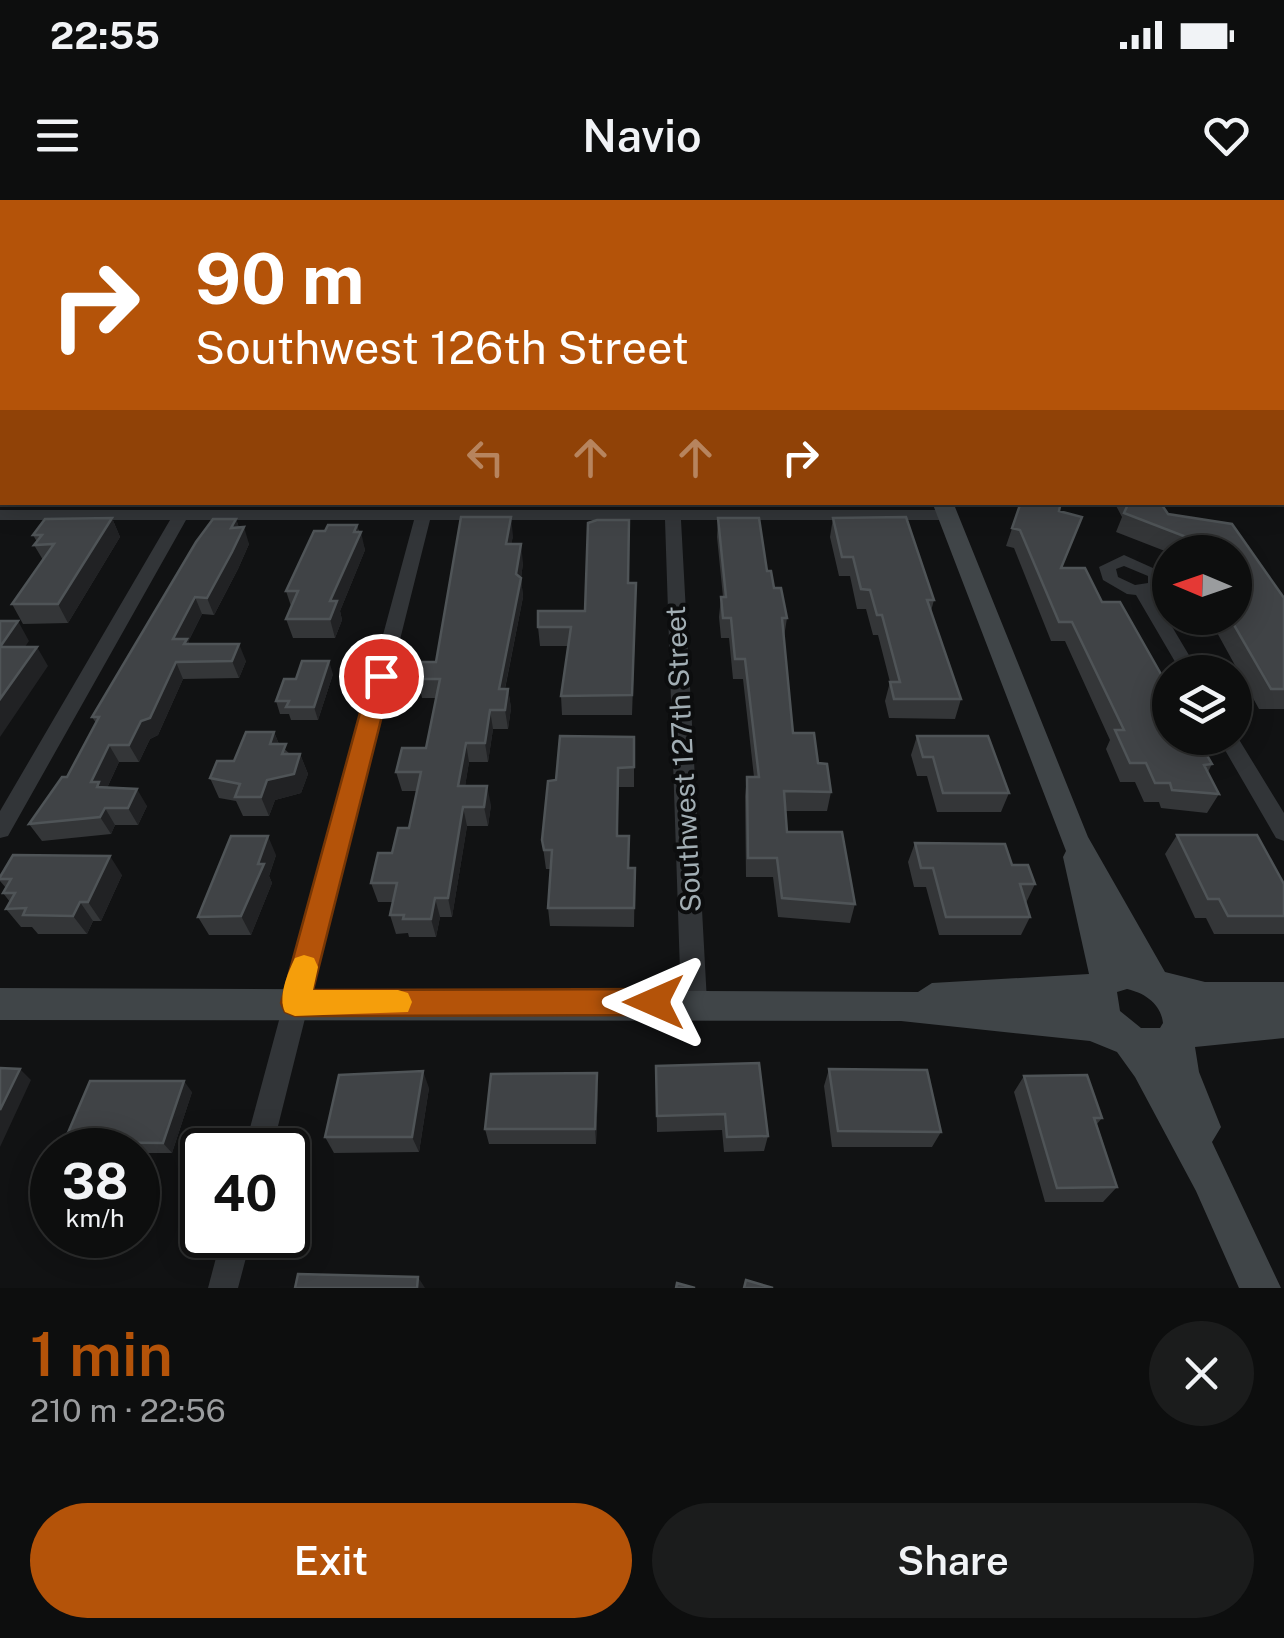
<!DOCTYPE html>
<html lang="en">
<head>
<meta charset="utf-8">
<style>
  body { margin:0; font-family:"Public Sans",sans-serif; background:#1b1c1c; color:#f1f3f6; height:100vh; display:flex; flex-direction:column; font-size:38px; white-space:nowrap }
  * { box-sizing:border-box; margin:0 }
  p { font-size:32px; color:#9a9c9e }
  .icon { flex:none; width:55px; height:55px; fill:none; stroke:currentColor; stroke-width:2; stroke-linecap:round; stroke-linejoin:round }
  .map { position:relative; height:1088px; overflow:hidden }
  .sheet { display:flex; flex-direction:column; background:#0d0e0e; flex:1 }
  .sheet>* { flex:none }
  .hud { position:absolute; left:0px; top:0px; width:1285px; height:305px; box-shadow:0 5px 25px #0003,0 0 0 2px #2d2e2e; background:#b45309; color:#fff; overflow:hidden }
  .needle { width:65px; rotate:272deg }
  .fabs { position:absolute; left:1152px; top:335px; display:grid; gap:20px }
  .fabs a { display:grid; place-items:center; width:100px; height:100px; border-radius:50%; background:#0d0e0e; box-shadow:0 5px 25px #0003,0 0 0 2px #2d2e2e; font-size:50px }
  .speed { position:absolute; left:30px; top:928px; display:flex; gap:20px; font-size:50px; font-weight:700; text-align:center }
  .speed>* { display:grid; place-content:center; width:130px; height:130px; border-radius:50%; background:#0d0e0e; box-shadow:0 5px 25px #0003,0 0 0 2px #2d2e2e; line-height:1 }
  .speed small { font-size:25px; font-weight:400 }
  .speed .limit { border:5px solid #111; border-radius:15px; background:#fff; color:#111 }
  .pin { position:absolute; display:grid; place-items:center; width:85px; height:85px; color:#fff; margin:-42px; border:5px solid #fff; border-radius:50%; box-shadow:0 2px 10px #0007 }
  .me { position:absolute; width:110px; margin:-55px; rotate:270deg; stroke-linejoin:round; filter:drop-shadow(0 0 8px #0008) }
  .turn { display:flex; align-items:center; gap:35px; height:210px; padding:0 30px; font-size:45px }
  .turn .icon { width:130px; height:130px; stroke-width:2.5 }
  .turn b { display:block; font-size:70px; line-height:85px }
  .lanes { display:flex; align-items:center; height:95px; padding:0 30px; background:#0003; justify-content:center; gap:50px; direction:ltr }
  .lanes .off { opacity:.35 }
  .round { display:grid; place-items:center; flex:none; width:105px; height:105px; border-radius:52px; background:#1b1c1c }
  .headline { display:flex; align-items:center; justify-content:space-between; height:170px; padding:0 30px }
  h1 { font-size:60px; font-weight:600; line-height:75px; color:#b45309 }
  .button { display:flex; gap:20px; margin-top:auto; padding:20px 30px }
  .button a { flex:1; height:115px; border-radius:60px; background:#b45309; color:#fff; font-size:40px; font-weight:600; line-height:115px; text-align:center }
  .button a+a { background:#1b1c1c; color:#f1f3f6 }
  .status { display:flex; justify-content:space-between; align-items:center; height:70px; padding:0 50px; background:#0d0e0e; direction:ltr }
  .status svg { height:28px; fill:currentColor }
  header { display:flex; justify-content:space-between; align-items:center; height:130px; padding:0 30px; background:#0d0e0e; font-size:45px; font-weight:600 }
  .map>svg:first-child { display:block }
</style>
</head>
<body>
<div class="status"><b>22:55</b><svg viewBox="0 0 49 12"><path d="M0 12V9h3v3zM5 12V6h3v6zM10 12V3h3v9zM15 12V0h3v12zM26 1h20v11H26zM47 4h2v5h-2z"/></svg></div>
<header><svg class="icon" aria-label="menu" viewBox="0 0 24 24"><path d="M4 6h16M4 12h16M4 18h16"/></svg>Navio<svg class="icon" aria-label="heart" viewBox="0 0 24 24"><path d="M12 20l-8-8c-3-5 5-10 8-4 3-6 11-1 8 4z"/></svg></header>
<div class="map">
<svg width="1284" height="1088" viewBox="0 0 1284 1088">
  <rect width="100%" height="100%" fill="#111213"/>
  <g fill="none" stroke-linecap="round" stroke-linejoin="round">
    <path fill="#323538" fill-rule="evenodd" d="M1093,0H1137L1139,2H1092Z
      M0,95H2V101H0Z
      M1282,96H1284V102H1282Z
      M1282,138H1284V146L1282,145Z
      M1282,153H1284V161H1282Z
      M2,200V210L0,211V201Z
      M0,310H947L955,315L947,320H681L707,802L703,810L694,813L685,810L681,802L665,320H430L272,950H244L414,320H186L8,636L0,638V611L170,320H0Z
      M1124,355L1164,373V387L1152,393L1199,472H1181L1136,395L1127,394L1103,380L1099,367ZM1124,366L1148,376V383L1135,385L1118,377L1116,369Z
      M1235,533L1284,613V641L1276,638L1218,538H1235Z
      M222,1035H252L238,1088H208Z"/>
    <path fill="#404548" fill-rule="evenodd" d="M816,0H828L829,2H817Z
      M932,302H953L1088,637L1165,772L1205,782H1284V838L1195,847L1199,872L1221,927L1212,942L1281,1088H1239L1196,991L1135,877L1117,852L1090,841L901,821L0,820V788L918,792L932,783L1089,774L1063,657L1066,651ZM1127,789C1145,793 1161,804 1163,823L1160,828H1141L1120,811L1117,792Z"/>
  </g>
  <path fill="#343638" d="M1162,0H1284V79L1282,78V2H1164Z
    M2,262V290L0,285V265Z
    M1282,264H1284V297L1282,295Z
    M1021,302L1059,311L1061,368L1102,402L1212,564L1208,572L1219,594L1207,613L1161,608L1159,602H1144L1135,582H1120L1106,549L1110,540L1065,441H1051L1014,348L1006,346Z
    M1114,302H1160L1168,314L1232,324L1284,398V509H1259L1209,418H1235V352L1170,353L1116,332L1122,317Z
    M112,318L120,337L68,423L23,424L12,404L43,360L34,345L37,342L33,335Z
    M718,318L767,371L787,418L784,437L793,533L818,563L831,592L827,611H786L787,632L855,704L850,723L778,717L773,677H746L745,596L747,577H754L743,479H733L729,438H721L719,417L721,397H723L717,337Z
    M833,318L934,400L931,411L961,499L955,519L889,518L885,501L890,482L878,435H873L866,409H857L850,376H839L830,337Z
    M236,319L239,328L249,344L238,369L214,415L202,414L188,442L190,444L246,461L239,478L183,479L158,535L150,539L139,562H119L107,588L147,606L138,625H115L111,634L42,641L29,624L67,577L96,523L92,517Z
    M357,325L365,350L340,411L342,420L335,438H293L286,419L291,406L286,391L325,331Z
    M513,336L511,344L523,363L521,378L523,397L505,489H508L511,508L508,529H493L488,562H469L465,586L491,605L488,626H467L452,717H440L436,737H409L408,733L396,734L390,715L393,702H378L371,683L409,628L417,591H402L396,572L426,548L436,498H422L418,479L436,462Z
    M628,383L636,402L632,515H562L561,496L568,446H540L538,427L585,411Z
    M333,474L318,520H291L289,514H280L276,501L296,479Z
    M274,532L279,544L290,554H300L308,574L301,593L275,600L269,616H243L236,601L219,598L210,578Z
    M917,536L1009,593L1001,612H937L927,576H917L911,555Z
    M634,537V587H619L617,636L629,668H635L634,727L550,726L548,708L551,669H546L542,640L556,580Z
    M1177,635L1284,684V734H1214L1206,718H1195L1165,654Z
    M915,643L1012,665L1035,684L1026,703L1030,717L1021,735H939L926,687H914L908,662Z
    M276,655L269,676L272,683L251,735H209L198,717Z
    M122,675L101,721H93L87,734H38L32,727H21L6,709L10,702L3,693L6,688L0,681V677Z
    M656,866L768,936L764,951L724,952L722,930L657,932Z
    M829,869L941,932L932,947H832L824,886Z
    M1024,876L1102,918L1097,924L1117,987L1103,1002H1045L1014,892Z
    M429,888L419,952L334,953L325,937Z
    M598,889L596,944H489L485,929Z
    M192,892L172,953H138V950H73L64,942Z"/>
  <path fill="#212224" d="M117,0H158L150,2H115Z
    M511,317L513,336L508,363L506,344Z
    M112,318L120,337L68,423L58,404Z
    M236,319L241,333L244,327L249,344L238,369L214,415L207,398Z
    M357,325L359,335L361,332L365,350L340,411L342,420L335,438L330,419V401Z
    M521,344L523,363L520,386L521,378L523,397L501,508L499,489Z
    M195,397L202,414L188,442L195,456L173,439Z
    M18,421L29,441L12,466L0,447Z
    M239,444L246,461L239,478L232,461Z
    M37,447L48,466L0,537V499Z
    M329,461L333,474L318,520L314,507Z
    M176,462L183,479L158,535L150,539L139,562L129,545L141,521Z
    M508,489L511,508L508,529L505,510Z
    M490,510L493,529L488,562L485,543Z
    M274,532L282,552L270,544Z
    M466,543L469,562L462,605L458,586Z
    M109,545L119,562L105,592L91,582Z
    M300,554L308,574L301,593L275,600L269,616L261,597L267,580Z
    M487,586L491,605L488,626L484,607Z
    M137,589L147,606L138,625L128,608Z
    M463,607L467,626L452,717L448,698Z
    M105,608L115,625L111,634L100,617Z
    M268,636L276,655L269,676L272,683L251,735L241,716Z
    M110,656L122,675L101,721L88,702Z
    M435,698L440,717L436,737L431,719Z
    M80,702L93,721L87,734L73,716Z
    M20,869L31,880L0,947V910Z
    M423,871L429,888L419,952L412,937Z
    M597,873L598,889L596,944L595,929Z
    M184,881L192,892L172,953L163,943Z
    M418,1077L425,1088H417Z"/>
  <path fill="#404346" stroke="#4f5457" stroke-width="2.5" d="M8,0H124L115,2H12Z
    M212,0H238L236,2H209Z
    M294,0H317L315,2H280H293Z
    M374,0H397L396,2H373Z
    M529,0H795L796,2H528Z
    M886,0H1120L1122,2H887Z
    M1195,0H1284V61L1282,60V2H1206Z
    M0,103H2V124H0Z
    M1282,162L1284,164V199L1282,198Z
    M1021,302H1061L1059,311L1082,317L1061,368H1085L1102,402H1120L1170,490V538H1197L1212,564L1204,565L1219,594L1172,590L1170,583H1155L1146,563H1130L1115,530H1124L1072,422H1059L1020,330L1012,328Z
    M1129,302H1160L1168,314L1232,324L1284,398V489H1271L1230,418H1235V352H1199L1189,338L1124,313Z
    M461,317H511L506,344H521L516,374L521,378L499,489H508L505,510H490L485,543H466L458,586H487L484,607H463L448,698H435L431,719H403L404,715H390L397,683H371L378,653H392L398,628H409L421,572H396L402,548H426L440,479H418L422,462H436Z
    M906,317L934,400H927L961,499H894L890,482H900L882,415H877L870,390L861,389L853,357H842L833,318Z
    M112,318L58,404H12L54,344L34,345L42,335H33L45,319Z
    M718,318H759L767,371H771L774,388H781L787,418H782L793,533H814L818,563L827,564L831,592L784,591L787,632H842L855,704L782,698L777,658H748L747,577H759L745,459H735L731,418H723L721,397H726Z
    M213,319H236L231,328L244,327L232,352L207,398L195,397L173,439H187L184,444H239L232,461L176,462L150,518L141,521L129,545H109L91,582H99L97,587L137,589L128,608H105L100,617L29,624L62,577H67L99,517H92L196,342Z
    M597,320H629L628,383H636L632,495L561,496L571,427H538V411H585L588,323Z
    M328,325H357L354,332H361L330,401H337L330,419H286L298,391H286L314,331H325Z
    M0,421H18L0,447H37L0,499Z
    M302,461H329L314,507H286L289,501H276L284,479H296Z
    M246,532H274L270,544H286L282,554H300L294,574L267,580L261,597H235L240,584L210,578L217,561H234Z
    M560,536L634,537V567L618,568L617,629V636H629L628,668H635L634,708H548L552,650H544L542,640L548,581L556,580Z
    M917,536H988L1009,593H943L933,557H923Z
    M1177,635H1257L1284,684V716H1228L1219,699H1208Z
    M231,636H268L258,664H264L241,716L198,717Z
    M915,643L1005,644L1012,665H1028L1035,684H1020L1030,717H946L933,668H921Z
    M13,655L110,656L88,702H80L73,716L23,715L26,708L6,709L15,693H3L11,679H0V677Z
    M759,863L768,936L727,937L725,914L657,916L656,866Z
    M0,868L20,869L0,910Z
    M829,869L927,870L941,932L838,931Z
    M423,871L412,937H325L339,875Z
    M597,873L595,929H485L491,874Z
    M1087,875L1102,918H1094L1117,987L1057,988L1024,876Z
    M90,881H184L163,943L64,942Z
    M298,1074L418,1077L417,1088H295Z
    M746,1080L773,1088H744Z
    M677,1083L695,1088H676Z"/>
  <path fill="#b45309" stroke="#753606" stroke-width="2.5" d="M381,468L392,476L313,790L654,789L664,793L669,802L664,811L654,815L295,816L285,812L281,803L370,476Z"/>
  <path fill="#f59e0b" d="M304,755L314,758L318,767L313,790H398L408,793L412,802L408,812L295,816L285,812C278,797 287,774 295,758Z"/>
  <g text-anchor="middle" stroke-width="8" stroke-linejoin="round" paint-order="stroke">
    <g font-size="28" fill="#a2aeb4" stroke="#0c0d0e">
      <text transform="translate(683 559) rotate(-93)" y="10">Southwest 127th Street</text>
    </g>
  </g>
</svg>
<div class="fabs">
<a><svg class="needle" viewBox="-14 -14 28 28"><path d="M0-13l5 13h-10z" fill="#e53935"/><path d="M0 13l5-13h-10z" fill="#9a9c9e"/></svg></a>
<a><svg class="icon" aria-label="layers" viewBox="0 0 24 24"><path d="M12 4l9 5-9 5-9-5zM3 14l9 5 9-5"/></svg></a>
</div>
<div class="speed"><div>38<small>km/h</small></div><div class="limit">40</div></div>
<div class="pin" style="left:381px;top:476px;background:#d93025"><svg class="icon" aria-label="arrive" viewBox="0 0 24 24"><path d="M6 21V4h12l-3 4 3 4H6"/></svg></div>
<svg class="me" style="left:654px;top:802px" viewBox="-20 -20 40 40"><path d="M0-17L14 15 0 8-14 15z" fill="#b45309" stroke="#fff" stroke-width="4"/></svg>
<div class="hud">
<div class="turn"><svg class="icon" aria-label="right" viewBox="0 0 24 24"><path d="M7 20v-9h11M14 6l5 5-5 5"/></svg><div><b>90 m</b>Southwest 126th Street</div></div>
<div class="lanes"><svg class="icon off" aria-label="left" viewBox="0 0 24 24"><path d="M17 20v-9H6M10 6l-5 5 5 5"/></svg><svg class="icon off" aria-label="ahead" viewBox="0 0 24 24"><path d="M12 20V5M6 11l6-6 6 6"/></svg><svg class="icon off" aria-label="ahead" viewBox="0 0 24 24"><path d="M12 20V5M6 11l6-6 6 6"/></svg><svg class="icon" aria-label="right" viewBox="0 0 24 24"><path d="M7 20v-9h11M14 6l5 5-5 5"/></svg></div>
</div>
</div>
<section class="sheet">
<div class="headline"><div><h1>1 min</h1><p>210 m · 22:56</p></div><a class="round"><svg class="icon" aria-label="close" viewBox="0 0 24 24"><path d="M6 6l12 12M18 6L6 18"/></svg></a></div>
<div class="button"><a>Exit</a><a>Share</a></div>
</section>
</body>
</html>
